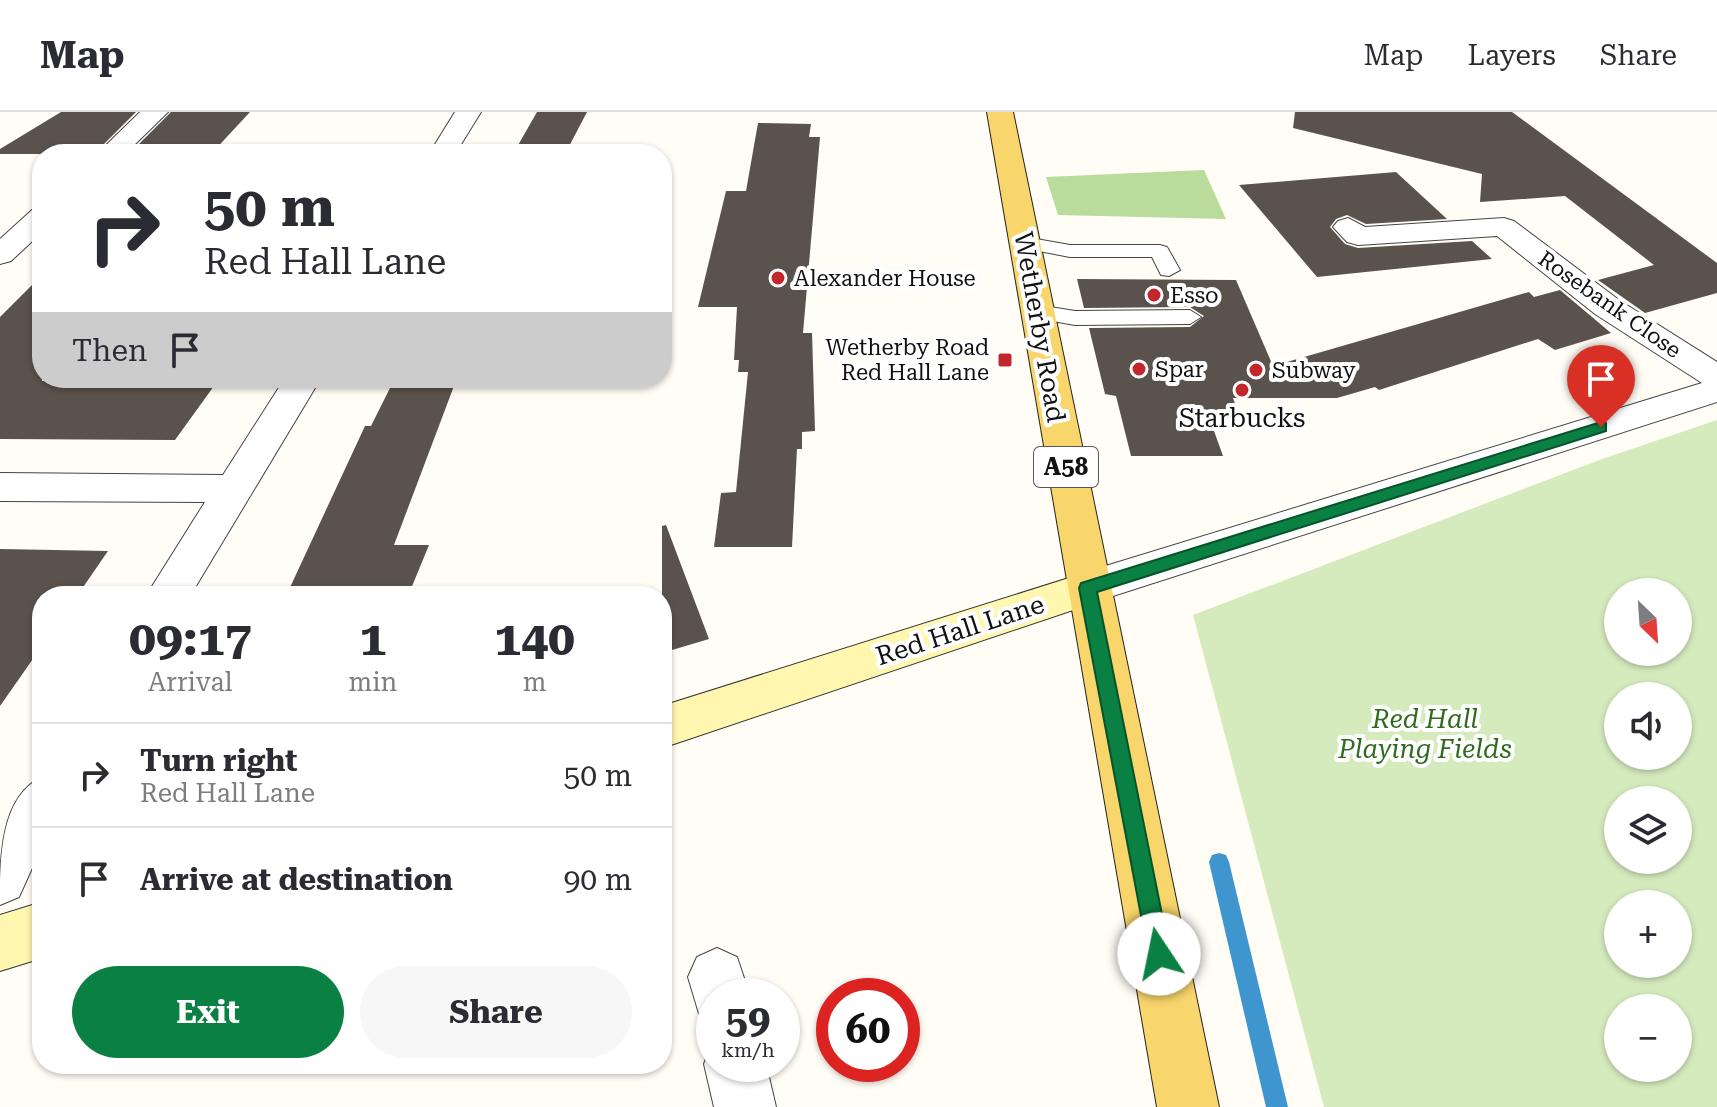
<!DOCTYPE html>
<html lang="en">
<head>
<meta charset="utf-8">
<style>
  body { margin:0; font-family:"Roboto Serif",serif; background:#f7f7f7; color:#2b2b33; height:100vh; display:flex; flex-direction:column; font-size:30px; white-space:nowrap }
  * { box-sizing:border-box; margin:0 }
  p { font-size:26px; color:#7c7c81 }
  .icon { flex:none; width:44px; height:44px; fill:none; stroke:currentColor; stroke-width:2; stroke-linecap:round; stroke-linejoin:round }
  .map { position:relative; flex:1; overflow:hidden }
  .panel { position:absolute; left:32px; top:474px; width:640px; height:488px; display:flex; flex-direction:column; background:#fff; border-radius:32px; box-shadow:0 2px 6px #0004 }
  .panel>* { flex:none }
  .hud { position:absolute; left:32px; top:32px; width:640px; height:244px; border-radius:32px; box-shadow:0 2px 6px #0004; background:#fff; color:#2b2b33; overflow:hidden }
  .needle { width:52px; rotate:155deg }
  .fabs { position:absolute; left:1604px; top:466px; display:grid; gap:16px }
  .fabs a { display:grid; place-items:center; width:88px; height:88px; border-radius:50%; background:#fff; box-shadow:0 2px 6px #0004; font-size:40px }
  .speed { position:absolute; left:696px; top:866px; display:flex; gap:16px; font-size:40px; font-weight:700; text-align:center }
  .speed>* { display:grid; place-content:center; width:104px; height:104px; border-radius:50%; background:#fff; box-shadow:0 2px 6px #0004; line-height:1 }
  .speed small { font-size:20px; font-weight:400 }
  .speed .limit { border:12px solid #d22; background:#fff; color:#111 }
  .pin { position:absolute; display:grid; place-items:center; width:68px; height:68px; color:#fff; margin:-82px -34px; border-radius:50% 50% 50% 0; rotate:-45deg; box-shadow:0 0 8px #0007 }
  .pin .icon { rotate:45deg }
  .me { position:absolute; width:88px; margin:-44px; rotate:349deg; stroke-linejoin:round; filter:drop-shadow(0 0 6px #0008) }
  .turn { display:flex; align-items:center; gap:28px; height:168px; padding:0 40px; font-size:36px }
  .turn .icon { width:104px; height:104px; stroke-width:2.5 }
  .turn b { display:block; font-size:56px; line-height:68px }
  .then { display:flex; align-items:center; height:76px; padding:0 40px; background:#0003; gap:16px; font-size:30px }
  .eta { display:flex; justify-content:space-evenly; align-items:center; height:136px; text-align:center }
  .eta b { font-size:48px; font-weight:700; line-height:56px }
  .primary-button { display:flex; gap:16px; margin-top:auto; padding:16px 40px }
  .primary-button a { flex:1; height:92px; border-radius:48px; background:#0b8043; color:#fff; font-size:32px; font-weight:700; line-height:92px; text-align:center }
  .primary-button a+a { background:#f7f7f7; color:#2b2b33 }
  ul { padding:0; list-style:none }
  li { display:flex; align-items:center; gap:24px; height:104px; padding:0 40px; border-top:2px solid #e1e1e2 }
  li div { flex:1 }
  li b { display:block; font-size:30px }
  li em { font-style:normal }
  header { display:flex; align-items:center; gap:48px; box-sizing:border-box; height:112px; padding:0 40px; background:#fff; border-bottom:2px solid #e1e1e2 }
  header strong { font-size:38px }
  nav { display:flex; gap:44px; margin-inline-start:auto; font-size:28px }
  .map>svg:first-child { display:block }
</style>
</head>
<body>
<header>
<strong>Map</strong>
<nav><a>Map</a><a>Layers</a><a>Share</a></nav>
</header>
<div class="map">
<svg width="1717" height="995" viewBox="0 0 1717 995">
  <rect width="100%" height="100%" fill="#fffdf5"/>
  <path fill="#d5ebbd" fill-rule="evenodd" d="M1717,308V995H1324L1193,503L1602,347ZM1618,480H1678V540H1618ZM1678,584V644H1618V584ZM1618,688H1678V748H1618ZM1618,792H1678V852H1618ZM1678,896V956H1618V896Z"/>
  <path fill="#b9dc9c" d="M1204,58L1226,107L1058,103L1046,65Z"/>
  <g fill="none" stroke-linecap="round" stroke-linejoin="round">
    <path fill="#3f96cf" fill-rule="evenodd" d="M1219,741L1226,743L1229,750L1288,995H1266L1209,750L1212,743Z"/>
  </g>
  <path fill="#5a524d" d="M61,0H136L94,42H0V37Z
    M171,0H250L211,42H129Z
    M537,0H587L565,42H513Z
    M1295,0H1512L1717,151V181L1645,201L1598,168L1654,153L1565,84L1480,90L1482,62L1293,16Z
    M758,11L811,12L809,25H820L803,221H812L815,319L802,320V337H797L792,435H714L721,381L736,380L748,260H738L739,248H734L737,195H698L726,79H746Z
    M1396,60L1447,107L1366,112L1347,103L1336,107L1330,115L1345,132L1358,136L1472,129L1492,147L1317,165L1239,73Z
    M42,163V269L214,274L175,328L0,327V205Z
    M1077,167L1236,168L1273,254L1529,180L1534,185L1560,178L1611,221L1555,238L1538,227L1379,278L1375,275L1337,286H1233L1240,305H1209L1223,344H1131L1116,284L1105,282L1089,216L1190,215L1204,204L1190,195L1084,196Z
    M395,266H457L394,433H429L408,484H286L365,314H371Z
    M666,413L709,527L662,541V414Z
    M0,437L108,439L77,484H42V534L0,594Z"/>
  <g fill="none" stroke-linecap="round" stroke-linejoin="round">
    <defs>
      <path id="lane" d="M1025,125L1070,133H1160L1167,135L1180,158L1169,164L1161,163L1152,145H1070L1018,135L1015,131Z
        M1038,193L1075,199L1190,198L1201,205L1190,212L1075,213L1030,205L1027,200L1030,195Z"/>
      <path id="street" d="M140,0H168L125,42H97Z
        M455,0H481L455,42H429Z
        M42,95V120L11,149L0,152V127L32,98Z
        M1348,106L1365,115L1504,106L1514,109L1619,188L1717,250V290L1088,492L1073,488L1066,476L1073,464L1702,271L1595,202L1497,124L1358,133L1347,130L1333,115L1338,109Z
        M285,266H321L190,484H146L205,390L0,389V361L223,363Z
        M42,665V734L19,785L0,793C0,746 0,685 42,665Z
        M717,836L737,845L750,884H714V910L700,905L688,865L697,845Z
        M713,930L714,952H766L776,995H714L704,952Z"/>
      <path id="secondary" d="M1088,460L1103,464L1110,476L1103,488L662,636V594Z
        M42,790V846L0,859V803Z"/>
      <path id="primary" d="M987,0H1013L1219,995H1157Z"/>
    </defs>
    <use href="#lane" stroke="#444" stroke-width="2"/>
    <use href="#street" stroke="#444" stroke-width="2"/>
    <use href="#secondary" stroke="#333" stroke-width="2"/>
    <use href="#primary" stroke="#222" stroke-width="2"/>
    <use href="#lane" fill="#fff" fill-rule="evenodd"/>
    <use href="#street" fill="#fff" fill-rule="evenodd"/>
    <use href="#secondary" fill="#fff6b0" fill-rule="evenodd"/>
    <use href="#primary" fill="#f9d66b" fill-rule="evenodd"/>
  </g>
  <path fill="#0b8043" stroke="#07532c" stroke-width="2" d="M1601,310L1606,311V319L1097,480L1170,842L1167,851L1159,854L1150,851L1079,476L1081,471Z"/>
  <g fill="#c4262e" stroke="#fff" stroke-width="3">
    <circle cx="778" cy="166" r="8"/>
    <circle cx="1154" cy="183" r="8"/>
    <rect x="997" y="240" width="16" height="16" rx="4"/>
    <circle cx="1139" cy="257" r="8"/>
    <circle cx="1256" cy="258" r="8"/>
    <circle cx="1242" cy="278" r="8"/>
  </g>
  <g text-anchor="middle" stroke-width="8" stroke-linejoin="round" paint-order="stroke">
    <g font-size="22" fill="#111" stroke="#fff" text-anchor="start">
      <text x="794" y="174">Alexander House</text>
      <text x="1170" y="191">Esso</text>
      <text x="989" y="243" text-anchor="end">Wetherby Road<tspan x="989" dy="25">Red Hall Lane</tspan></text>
      <text x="1155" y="265">Spar</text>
      <text x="1272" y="266">Subway</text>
    </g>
    <g font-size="22" fill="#111" stroke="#fff">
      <text transform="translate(1610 192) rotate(35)" y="8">Rosebank Close</text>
    </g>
    <rect fill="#fff" stroke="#585858" stroke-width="2" x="1034" y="335" width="64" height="40" rx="6"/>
    <g font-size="24" font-weight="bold" fill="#111">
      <text x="1066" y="363">A58</text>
    </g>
    <g font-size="26" fill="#111" stroke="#fff">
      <text transform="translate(1040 215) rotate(80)" y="9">Wetherby Road</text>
      <text transform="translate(960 518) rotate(-18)" y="9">Red Hall Lane</text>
    </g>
    <g font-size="26" fill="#111" stroke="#fff">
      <text x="1242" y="315">Starbucks</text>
    </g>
    <g font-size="26" font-style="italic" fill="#2f6b1f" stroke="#fff">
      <text x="1425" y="616">Red Hall<tspan x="1425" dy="30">Playing Fields</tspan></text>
    </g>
  </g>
</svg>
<div class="fabs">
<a><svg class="needle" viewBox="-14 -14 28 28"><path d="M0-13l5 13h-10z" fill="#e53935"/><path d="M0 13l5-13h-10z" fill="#7c7c81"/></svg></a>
<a><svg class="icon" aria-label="sound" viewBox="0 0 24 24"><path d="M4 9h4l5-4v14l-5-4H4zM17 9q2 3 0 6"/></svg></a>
<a><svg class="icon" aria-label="layers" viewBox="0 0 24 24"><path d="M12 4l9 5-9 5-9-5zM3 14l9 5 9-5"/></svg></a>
<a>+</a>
<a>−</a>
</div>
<div class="speed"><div>59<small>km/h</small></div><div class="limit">60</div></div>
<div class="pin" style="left:1601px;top:315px;background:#d93025"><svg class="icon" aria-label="arrive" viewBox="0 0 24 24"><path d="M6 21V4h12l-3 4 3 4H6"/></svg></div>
<svg class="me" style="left:1159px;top:842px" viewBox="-20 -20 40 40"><circle r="19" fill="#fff"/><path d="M0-13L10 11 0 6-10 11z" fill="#0b8043"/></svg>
<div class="hud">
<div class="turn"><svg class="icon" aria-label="right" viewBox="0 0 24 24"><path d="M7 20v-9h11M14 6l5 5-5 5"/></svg><div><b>50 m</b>Red Hall Lane</div></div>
<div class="then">Then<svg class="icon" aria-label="arrive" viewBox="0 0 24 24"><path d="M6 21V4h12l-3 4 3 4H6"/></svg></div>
</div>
<section class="panel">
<div class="eta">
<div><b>09:17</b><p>Arrival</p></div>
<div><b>1</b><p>min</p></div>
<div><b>140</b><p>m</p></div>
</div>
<ul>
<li><svg class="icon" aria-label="right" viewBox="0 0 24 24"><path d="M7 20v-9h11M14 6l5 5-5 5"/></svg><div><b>Turn right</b><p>Red Hall Lane</p></div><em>50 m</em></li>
<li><svg class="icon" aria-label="arrive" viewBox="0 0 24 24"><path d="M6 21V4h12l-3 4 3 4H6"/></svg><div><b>Arrive at destination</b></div><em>90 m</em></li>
</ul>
<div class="primary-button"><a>Exit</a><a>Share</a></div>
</section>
</div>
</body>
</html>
